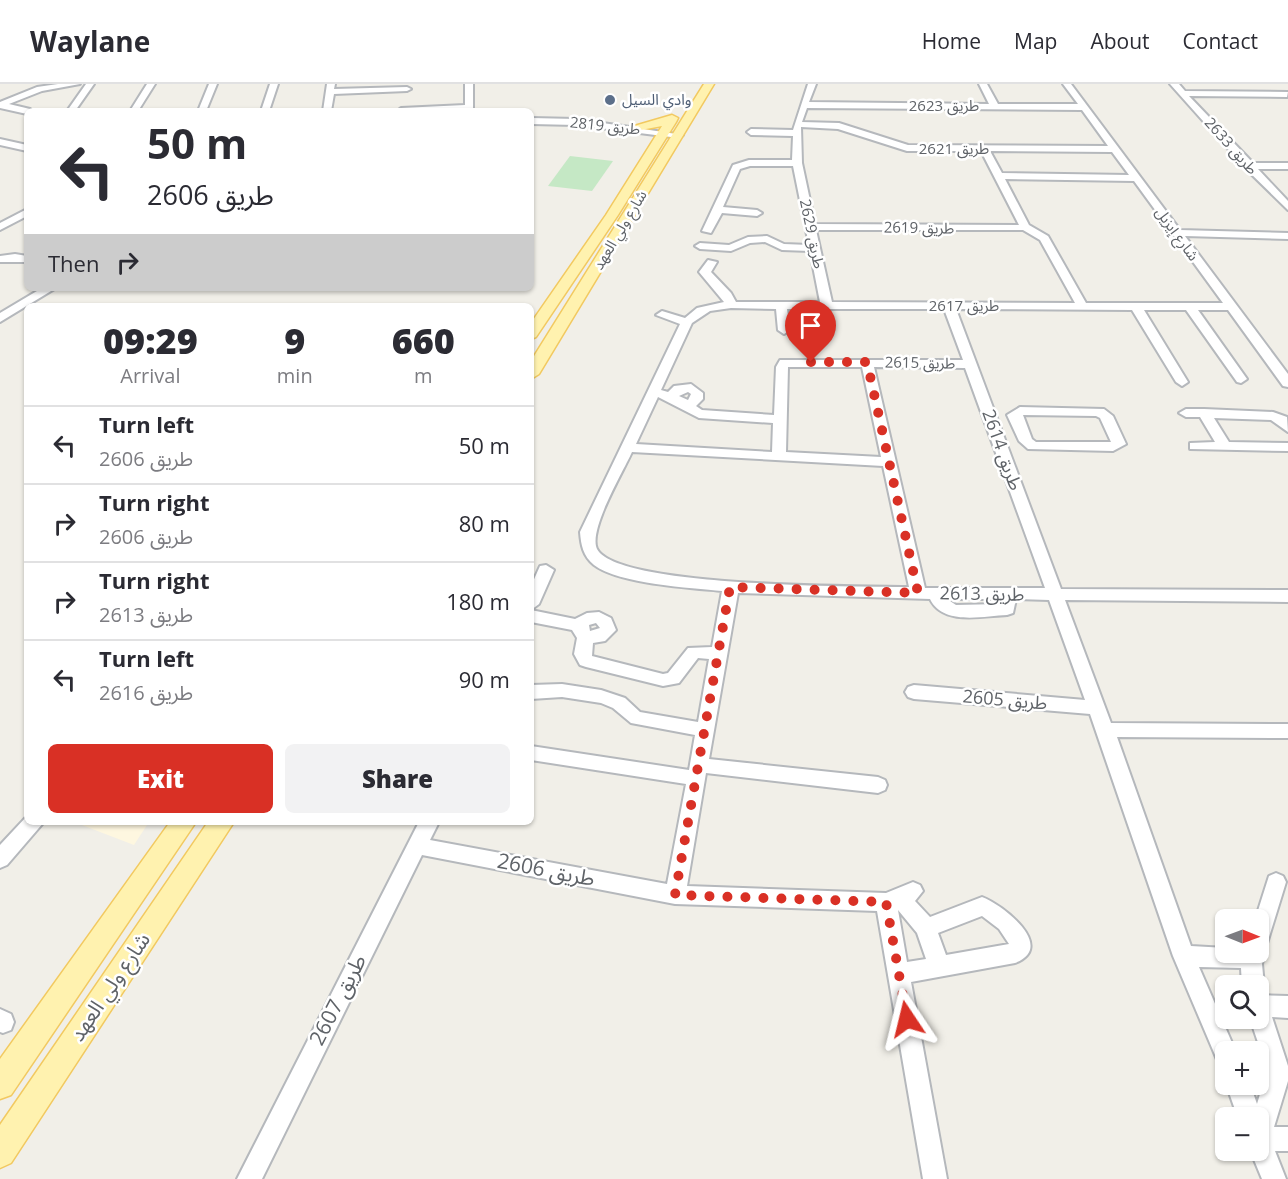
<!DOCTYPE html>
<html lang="en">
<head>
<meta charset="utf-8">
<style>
  body { margin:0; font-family:"Open Sans","Noto Sans Arabic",sans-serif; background:#f2f2f3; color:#2b2b33; height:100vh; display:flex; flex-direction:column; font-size:22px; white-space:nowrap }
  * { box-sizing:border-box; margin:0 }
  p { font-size:20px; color:#7c7c81 }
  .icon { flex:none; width:33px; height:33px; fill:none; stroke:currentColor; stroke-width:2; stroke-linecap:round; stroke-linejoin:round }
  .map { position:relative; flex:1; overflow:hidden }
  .sheet { position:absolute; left:24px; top:219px; width:510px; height:522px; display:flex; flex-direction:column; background:#fff; border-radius:9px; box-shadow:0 2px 4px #0004 }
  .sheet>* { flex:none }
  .top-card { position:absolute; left:24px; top:24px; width:510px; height:183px; border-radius:9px; box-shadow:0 2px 4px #0004; background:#fff; color:#2b2b33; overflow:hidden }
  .needle { width:39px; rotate:91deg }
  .buttons { position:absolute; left:1215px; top:825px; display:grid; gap:12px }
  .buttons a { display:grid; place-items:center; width:54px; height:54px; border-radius:9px; background:#fff; box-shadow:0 2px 4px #0004; font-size:30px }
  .pin { position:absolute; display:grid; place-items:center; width:51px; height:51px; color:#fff; margin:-62px -26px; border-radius:50% 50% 50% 0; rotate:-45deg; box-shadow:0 0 6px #0007 }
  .pin .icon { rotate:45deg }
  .me { position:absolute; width:66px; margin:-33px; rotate:350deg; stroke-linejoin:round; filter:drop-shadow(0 0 4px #0008) }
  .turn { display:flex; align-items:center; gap:21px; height:126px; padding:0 24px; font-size:27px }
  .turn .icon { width:78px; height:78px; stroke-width:2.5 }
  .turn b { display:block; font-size:42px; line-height:51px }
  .then { display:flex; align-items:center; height:57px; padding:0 24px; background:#0003; gap:12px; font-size:22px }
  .eta { display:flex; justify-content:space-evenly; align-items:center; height:102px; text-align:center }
  .eta b { font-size:36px; font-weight:800; line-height:42px }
  .primary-button { display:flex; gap:12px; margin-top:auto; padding:12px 24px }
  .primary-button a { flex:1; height:69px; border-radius:9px; background:#d93025; color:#fff; font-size:24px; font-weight:800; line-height:69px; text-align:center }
  .primary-button a+a { background:#f2f2f3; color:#2b2b33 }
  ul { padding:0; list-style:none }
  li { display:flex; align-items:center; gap:18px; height:78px; padding:0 24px; border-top:2px solid #e1e1e2 }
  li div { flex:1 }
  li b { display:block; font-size:22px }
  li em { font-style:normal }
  header { display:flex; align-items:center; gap:36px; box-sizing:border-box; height:84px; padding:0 30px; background:#fff; border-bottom:2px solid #e1e1e2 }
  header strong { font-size:28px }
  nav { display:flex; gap:33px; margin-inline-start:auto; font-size:21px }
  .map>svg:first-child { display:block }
</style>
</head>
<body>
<header>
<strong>Waylane</strong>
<nav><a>Home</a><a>Map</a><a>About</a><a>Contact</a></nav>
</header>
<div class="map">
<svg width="1288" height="1095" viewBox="0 0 1288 1095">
  <rect width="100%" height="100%" fill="#f1efe8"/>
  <path fill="#fef7e0" d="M74,738H149L134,761Z"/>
  <path fill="#c5e8c5" d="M570,72L613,77L592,107L548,102Z"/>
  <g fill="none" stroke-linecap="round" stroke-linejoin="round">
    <defs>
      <path id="minor" d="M58,0H80L42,7L9,20L30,25L31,27H27V30L0,24V18L37,3Z
        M86,0H94L75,27H67Z
        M147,0H155L138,27H130Z
        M209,0H217L206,27H198Z
        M270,0H278L269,27H261Z
        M327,0H335L334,5L407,3L411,5L407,7L334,10L331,27H323Z
        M465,0H473V27H397L401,24L465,21Z
        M808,0H816L809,18L989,20L979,0H987L998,20H1078L1063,0H1071L1180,146L1288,149V155L1185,152L1288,290V303L1283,302L1228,226H1198L1247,295L1241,299L1237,298L1186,226H1144L1188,298L1182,302L1176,298L1132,226L956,225L1061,505L1288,506V518L1065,516L1111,639L1288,640V654L1117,653L1191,862L1226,864V868H1258V836H1255L1269,792L1276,789L1283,792L1286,798L1265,866L1262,880L1264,902L1261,909L1258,910V902H1242L1241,884L1199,883L1236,968H1226V981L1218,978L1173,872L1090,630L914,615L908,613L905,608L908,603L914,601L1085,616L1049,516L1016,515L1013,529L1007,531C983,532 943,542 930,515L738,509L709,675L878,693L885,696L887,701L885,706L878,709L706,689L687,802L886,809L913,798L920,801L923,807L915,817L930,833L982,813C1003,821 1057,863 1015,879L911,898L947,1095H923L877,827L675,820L422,771L262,1095H237L419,738H439L430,756L667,800L686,700L531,676V662L689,686L695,651L631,639L613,624L601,619L562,613L531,615V601L562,600L601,606L625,614L640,628L698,638L709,575L698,574L679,599L663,602L586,583L580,581L574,570L577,554L572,546L531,538V526L575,535L587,529L599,528L611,534L616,546L605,557L593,559L592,572L663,590L668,589L688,564L712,563L722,507C691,504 619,500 594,481C583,472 581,461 580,448L680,240L656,231L662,227L685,234L697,224L724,218L699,188L708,176L717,178L711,188L731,209L736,218H820L810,167L782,166L765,158L750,159L731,167L700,165L695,162L700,159L729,161L748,153L767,152L784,160L809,161L793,82H750L740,85L723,123L757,126L762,129L757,132L722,129L711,149L702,147L733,81L749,76H792L793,52L751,51L747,48L751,45L793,46ZM807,24L1082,26L1108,62L908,61L839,39L802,38ZM801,43L838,45L907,67H981L1019,141L815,140L802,79ZM990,67L1112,68L1129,91L1002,89ZM1005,95L1134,97L1223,219H1086L1048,152L1029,141ZM816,146H1023L1040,156L1075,219L832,218ZM731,224L776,225L778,246L784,250L790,246L787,225H944L963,276H780L776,283L774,331L702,326L696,322L703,315V309L691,300L674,302L668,308L661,306L692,239L710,227ZM788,283H862L881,373L786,368ZM874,283L965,284L1045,504H925ZM688,308L691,310L688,316L679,312ZM658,313L699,334L773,339L772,368L636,360ZM632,368L883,382L909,503C860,502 618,504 597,465C588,446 623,388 632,368ZM947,515H1000V520L956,521ZM596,539L600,544L590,547L589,541ZM898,826L917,849L926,875L907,878ZM982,832L999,845L1009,860L946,871L938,849Z
        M1170,0H1179L1185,7L1288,8L1287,13L1189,12L1253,79H1288V85H1258L1288,117V126L1245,84Z
        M531,34L576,35L683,51L679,54L576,41L531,40Z
        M0,55L27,61V67L0,61Z
        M27,125V132L0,146V139Z
        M15,170L27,172V178H0V172Z
        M42,204H56L0,238V229Z
        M1020,323L1104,325L1113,332L1126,360L1113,367L1028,365L1019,357L1007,331ZM1023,331L1096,332L1100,334L1111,358H1036L1032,355Z
        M1204,325L1273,328L1287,333L1288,348L1271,336L1214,334L1229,358L1288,359V367L1190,365V359L1215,358L1200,333H1186L1179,329L1186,325Z
        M546,481L554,486L539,520L531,526V502L540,482Z
        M27,732V738H44L7,781L0,784V761Z
        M1258,911L1288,912V934L1272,933L1288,982V997L1274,1043H1288V1067H1275L1286,1095H1262L1250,1066H1258V1034H1238L1226,1000H1250L1257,1020C1270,980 1262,973 1250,934H1258Z
        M0,925L11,930L14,938L11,946L3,949L0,948Z"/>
      <path id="major" d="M704,0H714L539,290L531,295V277Z
        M672,31L678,34L676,38L618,131L536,253L531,255V239L606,131L662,42L630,48L624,45Z
        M170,738H196L11,1011L0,1015V975Z
        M208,738H234L11,1079L0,1084V1041Z"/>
    </defs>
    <use href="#minor" stroke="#b5b8bc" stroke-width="4"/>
    <use href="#major" stroke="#f2c960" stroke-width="3"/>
    <use href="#minor" fill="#fff" fill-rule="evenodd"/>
    <use href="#major" fill="#fff2af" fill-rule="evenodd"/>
  </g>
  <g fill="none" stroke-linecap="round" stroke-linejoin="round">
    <path stroke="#d93025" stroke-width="10" stroke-dasharray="0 18" d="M811,278H867L918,509L730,503L675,811L886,818L907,935"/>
  </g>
  <circle fill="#5c6f8a" stroke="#fff" stroke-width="2" cx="610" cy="16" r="6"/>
  <g text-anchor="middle" stroke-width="5" stroke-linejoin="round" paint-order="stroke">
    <g font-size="15" fill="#4e5e75" stroke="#fff" text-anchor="start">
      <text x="622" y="21">وادي السيل</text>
    </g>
    <g font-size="15" fill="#5f6368" stroke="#fff">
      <text x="944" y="27">طريق 2623</text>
      <text transform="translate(605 42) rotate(6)" y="5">طريق 2819</text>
      <text transform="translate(1231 62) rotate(48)" y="5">طريق 2633</text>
      <text x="954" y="70">طريق 2621</text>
      <text transform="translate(919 144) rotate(1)" y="5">طريق 2619</text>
      <text transform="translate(620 146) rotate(-59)" y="5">شارع ولي العهد</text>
      <text transform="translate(812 150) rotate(78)" y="5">طريق 2629</text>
      <text transform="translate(1177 150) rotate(54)" y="5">شارع إيزيل</text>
      <text x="964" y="227">طريق 2617</text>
      <text transform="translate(920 279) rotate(1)" y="5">طريق 2615</text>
    </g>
    <g font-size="18" fill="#5f6368" stroke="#fff">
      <text transform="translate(1002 366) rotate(70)" y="6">طريق 2614</text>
      <text transform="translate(982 510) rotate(1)" y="6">طريق 2613</text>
      <text transform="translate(1005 616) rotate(5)" y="6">طريق 2605</text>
    </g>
    <g font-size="21" fill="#5f6368" stroke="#fff">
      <text transform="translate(546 786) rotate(11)" y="7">طريق 2606</text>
      <text transform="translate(110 903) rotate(-56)" y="7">شارع ولي العهد</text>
      <text transform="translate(338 916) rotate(-63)" y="7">طريق 2607</text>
    </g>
  </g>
</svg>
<div class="buttons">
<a><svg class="needle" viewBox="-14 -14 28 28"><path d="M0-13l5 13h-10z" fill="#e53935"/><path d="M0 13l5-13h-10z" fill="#7c7c81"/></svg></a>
<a><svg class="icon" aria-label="search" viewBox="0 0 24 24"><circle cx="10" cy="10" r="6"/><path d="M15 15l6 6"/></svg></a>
<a>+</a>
<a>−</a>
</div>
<div class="pin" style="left:811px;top:278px;background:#d93025"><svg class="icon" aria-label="arrive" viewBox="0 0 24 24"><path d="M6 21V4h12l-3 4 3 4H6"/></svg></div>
<svg class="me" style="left:907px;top:935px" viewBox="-20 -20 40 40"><path d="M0-17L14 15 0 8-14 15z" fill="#d93025" stroke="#fff" stroke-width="4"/></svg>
<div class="top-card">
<div class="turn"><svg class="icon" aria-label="left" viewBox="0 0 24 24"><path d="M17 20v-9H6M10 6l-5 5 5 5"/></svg><div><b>50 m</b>طريق 2606</div></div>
<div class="then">Then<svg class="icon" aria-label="right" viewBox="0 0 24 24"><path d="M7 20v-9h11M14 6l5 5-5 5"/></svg></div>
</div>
<section class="sheet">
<div class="eta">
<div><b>09:29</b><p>Arrival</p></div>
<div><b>9</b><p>min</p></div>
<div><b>660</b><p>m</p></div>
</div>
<ul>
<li><svg class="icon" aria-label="left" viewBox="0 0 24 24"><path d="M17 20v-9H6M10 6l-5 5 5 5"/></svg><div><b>Turn left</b><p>طريق 2606</p></div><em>50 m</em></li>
<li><svg class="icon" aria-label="right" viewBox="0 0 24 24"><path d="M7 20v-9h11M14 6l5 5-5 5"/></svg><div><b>Turn right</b><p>طريق 2606</p></div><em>80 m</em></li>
<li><svg class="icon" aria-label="right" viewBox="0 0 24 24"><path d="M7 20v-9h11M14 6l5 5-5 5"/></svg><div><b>Turn right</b><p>طريق 2613</p></div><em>180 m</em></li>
<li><svg class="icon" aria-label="left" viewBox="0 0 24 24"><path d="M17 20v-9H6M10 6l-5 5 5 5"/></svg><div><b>Turn left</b><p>طريق 2616</p></div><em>90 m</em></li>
</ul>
<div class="primary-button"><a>Exit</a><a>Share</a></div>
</section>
</div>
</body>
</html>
